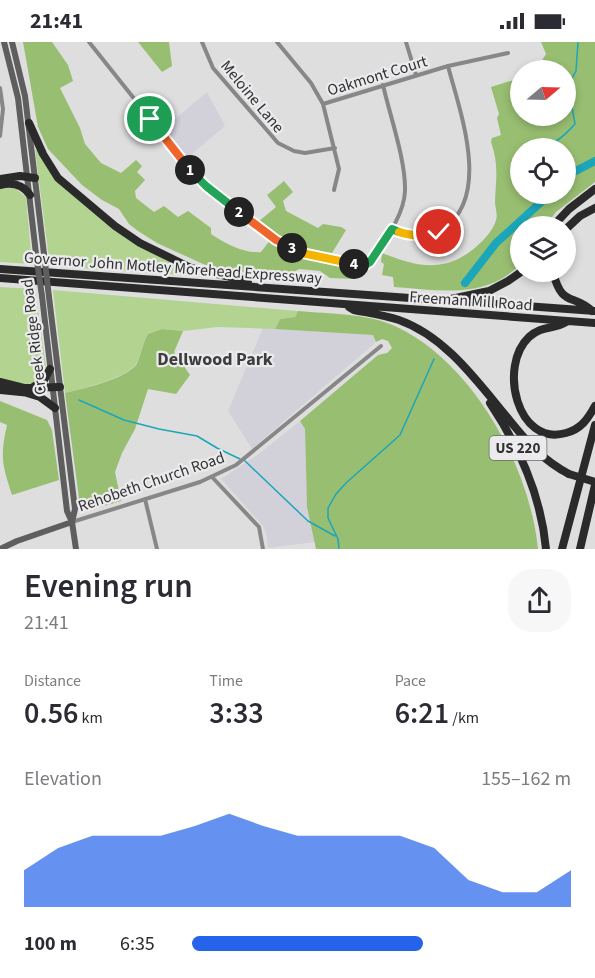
<!DOCTYPE html>
<meta charset="utf-8">
<style>
:root{--surface:#fff;--page:#f7f7f7;--text:#2b2b33;--muted:#7c7c81;--accent:#2563eb}
body{margin:0;font-family:"Source Sans 3",sans-serif;background:var(--page);color:var(--text);height:100vh;display:flex;flex-direction:column;font-size:22px;white-space:nowrap}
*{box-sizing:border-box;margin:0}
p{font-size:20px;color:var(--muted)}
.icon{flex:none;width:33px;height:33px;fill:none;stroke:currentColor;stroke-width:2;stroke-linecap:round;stroke-linejoin:round}
.map{position:relative;height:507px;overflow:hidden}
.sheet{display:flex;flex-direction:column;background:var(--surface);flex:1}
.sheet>*{flex:none}
.needle{width:39px;rotate:71deg}
.buttons{position:absolute;left:510px;top:18px;display:grid;gap:12px}
.buttons a{display:grid;place-items:center;width:66px;height:66px;border-radius:50%;background:var(--surface);box-shadow:0 3px 9px #0003;font-size:30px}
.pin{position:absolute;display:grid;place-items:center;width:51px;height:51px;color:#fff;margin:-26px;border:3px solid #fff;border-radius:50%;box-shadow:0 2px 6px #0007}
.km{position:absolute;width:30px;height:30px;margin:-15px;border-radius:50%;background:#222;color:#fff;font-size:16px;line-height:30px;text-align:center}
.round{display:grid;place-items:center;flex:none;width:63px;height:63px;border-radius:24px;background:var(--page)}
.headline{display:flex;align-items:center;justify-content:space-between;height:102px;padding:0 24px}
h1{font-size:33px;font-weight:600;line-height:45px}
.figures{display:grid;grid-template-columns:repeat(3,1fr);gap:9px;height:102px;padding:6px 24px}
.figures div{display:grid;align-content:center}
.figures b{font-size:30px;font-weight:600}
.figures small{font-size:16px;font-weight:400}
.figures p{font-size:16px}
.chart{height:168px;padding:12px 24px}
.chart p{display:flex;justify-content:space-between}
.chart svg{width:100%;height:108px;margin-top:6px;fill:var(--accent);opacity:.7}
ul{padding:0 24px;list-style:none;font-size:20px}
li{display:grid;grid-template-columns:96px 72px 1fr;align-items:center;height:45px}
li i{height:15px;border-radius:8px;background:var(--accent)}
.status{display:flex;justify-content:space-between;align-items:center;height:42px;padding:0 30px;background:var(--surface);direction:ltr}
.status svg{height:16px;fill:currentColor}
.map>svg:first-child{display:block}
</style>
<div class="status"><b>21:41</b><svg viewBox="0 0 49 12"><path d="M0 12V9h3v3zM5 12V6h3v6zM10 12V3h3v9zM15 12V0h3v12zM26 1h20v11H26zM47 4h2v5h-2z"/></svg></div>
<div class="map">
<svg width="595" height="507" viewBox="0 0 595 507">
<rect width="100%" height="100%" fill="#dededf"/>
<path fill="#d2d1da" d="M207,50L225,84L186,117L163,87Z
M263,286L373,293L376,300L252,407L228,369Z
M300,379L305,387L307,465L315,500L268,506L267,494L263,484L221,437L260,411Z"/>
<path fill="#b2d490" d="M35,108H38L43,119L141,205L177,224L196,231L195,234L50,224Z
M0,146H15L26,155L32,222L0,220Z
M0,245L35,247L46,325C42,350 18,341 0,337Z
M53,248L298,269L295,275L280,277L275,287L218,285L183,289L162,287L148,292C143,300 140,317 136,322C125,337 83,346 65,351Z"/>
<path fill="#98be71" fill-rule="evenodd" d="M23,0H52L68,23L73,39L60,46L80,86L85,102L101,121L121,131L136,118L142,124L137,130L145,138L135,149L136,156L154,170L164,164L178,175L188,169L211,186V192C224,201 245,212 261,210L271,197C297,214 325,219 355,225L353,237L330,236L320,229L299,227L287,234L221,228L203,222L157,201L138,189L129,182L119,167L102,158L82,143L48,107L38,85Z
M138,0H169L172,24L162,30Z
M541,0H595V140L556,170L545,184H520V222C487,258 438,248 394,245L393,235L382,233L384,222L381,220L382,211C418,225 445,232 477,204C484,198 494,187 496,178C498,173 495,165 495,160C496,135 499,124 491,100L492,96L501,93L497,76L499,72L491,45L520,36V74H566V28H536L546,12ZM520,106H566V152H520Z
M284,139L293,150L283,159L286,169L318,186L323,182L341,185L346,188L332,211C297,205 287,201 258,180L276,165L267,153Z
M298,269C330,272 368,271 397,285C473,321 530,425 538,507H316L307,465L305,387L300,379L378,313L387,311L392,306L388,299L382,297L376,300L373,293L275,287L280,277L295,275Z
M162,287L183,289L174,310L190,333L176,352L148,347L135,387L122,411L115,430L121,459L87,469L82,467L80,464L65,351C84,346 123,338 136,323C140,317 143,300 148,292Z
M0,359L47,378L52,388L59,438L12,453C2,422 0,415 7,383L0,380Z"/>
<g fill="none" stroke-linecap="round" stroke-linejoin="round">
<path stroke="#1ba6ba" stroke-width="1.5" d="M551,106L554,100C563,96 569,88 575,82L569,49L571,38L576,29L578,0
M79,358L124,378L159,387L197,394L217,406L240,417
M244,418L308,479L335,494
M339,507L338,497L328,476V466L336,452L346,441L400,393L434,317"/>
<path stroke="#1ba6ba" stroke-width="8" d="M566,134L595,119
M465,241L496,201L550,152"/>
<path stroke="#888787" stroke-width="4" d="M89,0L191,128C218,156 265,197 301,211C321,218 344,220 365,223L370,220C383,200 404,175 405,149C406,119 390,74 383,43
M202,0L213,26L278,101L294,109L305,111L335,106
M277,0L311,41L323,62L339,127L334,148
M406,0L416,33
M0,46L3,67L0,94
M323,62L448,24L508,11
M392,187C410,194 427,198 444,186C492,153 459,67 448,24
M212,435L259,485L263,507
M145,457L157,507
M72,480L200,440L236,423L381,304"/>
<path stroke="#5f5e5e" stroke-width="6" d="M4,0L18,56L36,212
M12,0L25,54L44,212
M42,254L67,469L72,480L76,507
M49,255L75,467L72,480
M0,507L17,499L72,480"/>
<path stroke="#2b2a2a" stroke-width="8" d="M29,81L43,112L58,136L115,184L140,201L191,226L248,239
M0,137L20,134L35,136
M0,143C12,140 23,143 30,153
M553,184L569,167L595,147
M566,187L580,174L595,166
M0,227L595,269
M553,230C562,266 573,251 592,269
M0,236L595,281
M451,257L489,249L508,239L521,230
M349,265L354,268C369,271 384,273 399,278C447,295 479,342 511,380C528,401 544,419 569,432
M566,280C553,288 542,283 529,295C498,324 517,405 566,391C581,387 588,377 595,364
M0,340L24,346L60,345
M33,345L44,338L50,327
M0,348L31,351
M27,351L40,355L55,366
M490,361C520,406 541,453 546,507
M562,507L595,383
M580,507L595,443"/>
<path stroke="#5f5e5e" stroke-width="6" d="M36,212L42,254
M44,212L49,255"/>
<path stroke="#2b2a2a" stroke-width="8" d="M569,432L595,440"/>
</g>
<g fill="none" stroke-linecap="round" stroke-linejoin="round">
<defs>
<path id="split-1" d="M150,77L190,128"/>
<path id="split-2" d="M190,128L206,144L239,170"/>
<path id="split-3" d="M239,170L276,198L292,206"/>
<path id="split-4" d="M292,206L302,211L354,222"/>
<path id="split-5" d="M354,222L365,223L370,220L392,187L399,190"/>
<path id="split-6" d="M399,190C413,195 425,194 439,190"/>
</defs>
<use href="#split-1" stroke="#fff" stroke-width="12"/>
<use href="#split-2" stroke="#fff" stroke-width="12"/>
<use href="#split-3" stroke="#fff" stroke-width="12"/>
<use href="#split-4" stroke="#fff" stroke-width="12"/>
<use href="#split-5" stroke="#fff" stroke-width="12"/>
<use href="#split-6" stroke="#fff" stroke-width="12"/>
<use href="#split-1" stroke="#f0652b" stroke-width="8"/>
<use href="#split-2" stroke="#22a559" stroke-width="8"/>
<use href="#split-3" stroke="#f0652b" stroke-width="8"/>
<use href="#split-4" stroke="#f5b400" stroke-width="8"/>
<use href="#split-5" stroke="#22a559" stroke-width="8"/>
<use href="#split-6" stroke="#f5b400" stroke-width="8"/>
</g>
<g text-anchor="middle" stroke-width="4.5" stroke-linejoin="round" paint-order="stroke">
<rect fill="#ebebed" stroke="#6a6a6b" stroke-width="1.5" x="489.5" y="394" width="57" height="24" rx="4.5"/>
<g font-size="15" font-weight="bold" fill="#323233">
<text x="518" y="411">US 220</text>
</g>
<g font-size="16" fill="#323233" stroke="#ebebed">
<text transform="translate(377 33) rotate(-17)" y="6">Oakmont Court</text>
<text transform="translate(253 54) rotate(50)" y="6">Meloine Lane</text>
<text transform="translate(173 225) rotate(4)" y="6">Governor John Motley Morehead Expressway</text>
<text transform="translate(471 258) rotate(4)" y="6">Freeman Mill Road</text>
<text transform="translate(33 295) rotate(-97)" y="6">Creek Ridge Road</text>
<text transform="translate(151 439) rotate(-19)" y="6">Rehobeth Church Road</text>
</g>
<g font-size="18" font-weight="bold" fill="#3d3d3e" stroke="#ebebed">
<text x="215" y="323">Dellwood Park</text>
</g>
</g>
</svg>
<div class="buttons">
<a><svg class="needle" viewBox="-14 -14 28 28"><path d="M0-13l5 13h-10z" fill="#e53935"/><path d="M0 13l5-13h-10z" fill="#7c7c81"/></svg></a>
<a><svg class="icon" aria-label="locate" viewBox="0 0 24 24"><circle cx="12" cy="12" r="6"/><path d="M12 2v4M12 18v4M2 12h4M18 12h4"/></svg></a>
<a><svg class="icon" aria-label="layers" viewBox="0 0 24 24"><path d="M12 4l9 5-9 5-9-5zM3 14l9 5 9-5"/></svg></a>
</div>
<div class="pin" style="left:150px;top:77px;background:#1e9e55"><svg class="icon" aria-label="arrive" viewBox="0 0 24 24"><path d="M6 21V4h12l-3 4 3 4H6"/></svg></div>
<div class="pin" style="left:439px;top:190px;background:#d93025"><svg class="icon" aria-label="check" viewBox="0 0 24 24"><path d="M5 12l5 5 9-10"/></svg></div>
<b class="km" style="left:190px;top:128px">1</b>
<b class="km" style="left:239px;top:170px">2</b>
<b class="km" style="left:292px;top:206px">3</b>
<b class="km" style="left:354px;top:222px">4</b>
</div>
<section class="sheet">
<div class="headline"><div><h1>Evening run</h1><p>21:41</p></div><a class="round"><svg class="icon" aria-label="share" viewBox="0 0 24 24"><path d="M12 15V3M7 8l5-5 5 5M5 13v7h14v-7"/></svg></a></div>
<div class="figures">
<div><p>Distance</p><b>0.56<small> km</small></b></div>
<div><p>Time</p><b>3:33</b></div>
<div><p>Pace</p><b>6:21<small> /km</small></b></div>
</div>
<div class="chart"><p><span>Elevation</span>155–162 m</p>
<svg viewBox="0 0 160 44" preserveAspectRatio="none"><path d="M0 44V29L10 20L20 15L30 15L40 15L50 11L60 6L70 11L80 15L90 15L100 15L110 15L120 20L130 33L140 38L150 38L160 29V44z"/></svg>
</div>
<ul>
<li><b>100 m</b>6:35<i style="width:61%"></i></li>
</ul>
</section>
